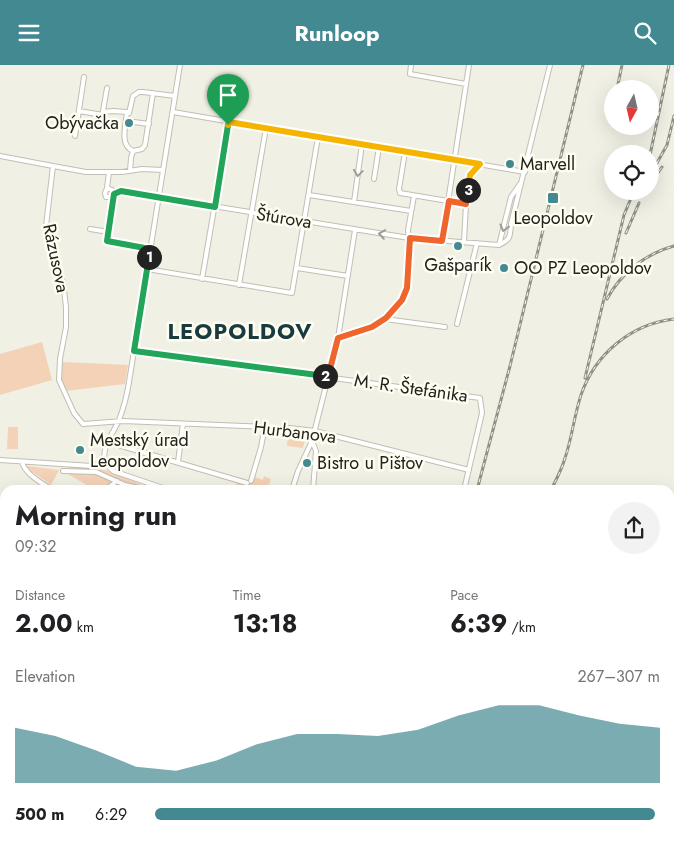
<!DOCTYPE html>
<meta charset="utf-8">
<style>
:root{--surface:#fff;--page:#f2f2f2;--text:#202124;--muted:#757577;--accent:#428991}
body{margin:0;font-family:Jost,sans-serif;background:var(--page);color:var(--text);height:100vh;display:flex;flex-direction:column;font-size:19px;white-space:nowrap}
*{box-sizing:border-box;margin:0}
p{font-size:16px;color:var(--muted)}
.icon{flex:none;width:28px;height:28px;fill:none;stroke:currentColor;stroke-width:2;stroke-linecap:round;stroke-linejoin:round}
.map{position:relative;flex:1;overflow:hidden}
.details{position:absolute;left:0px;top:420px;width:675px;height:359px;display:flex;flex-direction:column;background:var(--surface);border-radius:15px 15px 0 0;box-shadow:0 5px 20px #0002}
.details>*{flex:none}
.needle{width:32px;rotate:188deg}
.fabs{position:absolute;left:604px;top:15px;display:grid;gap:10px}
.fabs a{display:grid;place-items:center;width:55px;height:55px;border-radius:50%;background:var(--surface);box-shadow:0 5px 20px #0002;font-size:25px}
.pin{position:absolute;display:grid;place-items:center;width:42px;height:42px;color:#fff;margin:-51px -21px;border-radius:50% 50% 50% 0;rotate:-45deg;box-shadow:0 0 5px #0007}
.pin .icon{rotate:45deg}
.km{position:absolute;width:25px;height:25px;margin:-12px;border-radius:50%;background:#222;color:#fff;font-size:14px;line-height:25px;text-align:center}
.round{display:grid;place-items:center;flex:none;width:52px;height:52px;border-radius:26px;background:var(--page)}
.head{display:flex;align-items:center;justify-content:space-between;height:85px;padding:0 15px}
h1{font-size:28px;font-weight:700;line-height:38px}
.metrics{display:grid;grid-template-columns:repeat(3,1fr);gap:8px;height:85px;padding:5px 15px}
.metrics div{display:grid;align-content:center}
.metrics b{font-size:25px;font-weight:700}
.metrics small{font-size:14px;font-weight:400}
.metrics p{font-size:14px}
.chart{height:140px;padding:10px 15px}
.chart p{display:flex;justify-content:space-between}
.chart svg{width:100%;height:90px;margin-top:5px;fill:var(--accent);opacity:.7}
ul{padding:0 15px;list-style:none;font-size:16px}
li{display:grid;grid-template-columns:80px 60px 1fr;align-items:center;height:38px}
li i{height:12px;border-radius:6px;background:var(--accent)}
header{display:flex;justify-content:space-between;align-items:center;height:65px;padding:0 15px;background:var(--accent);color:#fff;font-size:22px;font-weight:700}
.map>svg:first-child{display:block}
</style>
<header><svg class="icon" aria-label="menu" viewBox="0 0 24 24"><path d="M4 6h16M4 12h16M4 18h16"/></svg>Runloop<svg class="icon" aria-label="search" viewBox="0 0 24 24"><circle cx="10" cy="10" r="6"/><path d="M15 15l6 6"/></svg></header>
<div class="map">
<svg width="674" height="778" viewBox="0 0 674 778">
<rect width="100%" height="100%" fill="#f1f0e4"/>
<path fill="#f3d2b7" d="M42,277L52,315L0,330V289Z
M62,297L128,300L125,319L65,326L60,310Z
M8,362H18V384H7Z
M288,370L306,372L303,383L287,381Z
M28,401L59,405L51,420L27,403Z
M69,402H83V405L89,406L92,403H101L155,425H101L93,420L90,422L63,406H68Z
M264,411L271,414L267,425H234L238,416C247,419 250,420 255,412L263,415Z"/>
<g fill="none" stroke-linecap="round" stroke-linejoin="round">
<defs>
<path id="minor" d="M411,0L410,9L466,19
M79,46L103,50
M103,47L113,46L127,47
M173,47L525,107
M134,57L149,59
M100,63L107,23
M75,71L84,12
M133,86C119,80 126,60 127,47L129,48L133,31L139,27H143L175,31
M405,87L399,124L400,128L466,139
M0,91L53,101
M163,105L142,104L122,107H86L53,101L46,161L47,171L63,217L66,242V262L60,294L59,315L74,348L83,359L123,356L290,363L315,366L469,405
M130,106L131,93L133,86L142,84L145,80L153,28
M109,107L107,123L117,127
M374,114L379,82
M107,123L105,128L106,132H114
M309,130L411,146
M354,137L362,79
M90,164L109,167
M442,176L469,0
M464,177L466,139L471,110L480,99
M499,180C511,174 510,172 511,159L550,0
M499,180L511,132L520,119
M150,184L107,177L114,132L117,127L121,126L409,173L499,180
M297,203L348,211
M147,204L292,228L318,72
M202,214L229,57
M239,220L266,63
M385,254L445,262
M457,259L477,178
M338,273L371,262L386,253L402,235L407,223L409,173L408,165L414,131
M134,286L480,333L482,348L464,425
M312,376L316,386L313,425
M108,377L247,418
M0,395L92,401L105,398
M22,397C25,409 42,418 52,425
M178,397L183,359
M105,398C101,382 113,369 119,355C124,342 127,330 129,317L180,0
M105,398L113,406L169,425
M63,406L96,407L125,420L147,425
M251,416L261,382L265,361
M105,425L117,416
M292,425L298,406L312,376L338,273L355,165
M0,506L5,508
M0,702L5,704
M206,774L219,778
M99,778L101,774
M267,778L269,774
M375,778L378,774"/>
</defs>
<use href="#minor" stroke="#c0bfb3" stroke-width="6"/>
<use href="#minor" stroke="#fff" stroke-width="4"/>
<defs>
<path id="rail" d="M617,24L622,0
M609,54L612,41
M650,90L669,0
M653,105L667,80L674,51
M650,119L662,102
M626,168L639,138
M607,234C621,208 645,189 674,181
M585,313L624,150L634,126
M477,425L510,301L583,0
M551,425C556,415 562,404 565,393C572,373 574,351 581,330C595,289 631,259 674,254
M0,563L5,564
M386,778L387,774"/>
</defs>
<use href="#rail" stroke="#919188" stroke-width="3"/>
<use href="#rail" stroke="#fefdf1" stroke-width="1" stroke-dasharray="4" stroke-linecap="butt"/>
</g>
<defs><path id="oneway-chevron" d="M-2-3.5L2.5 0L-2 3.5" fill="none" stroke-width="1.6" stroke-linecap="round" stroke-linejoin="round" transform="scale(1.25)"/></defs>
<g stroke="#9c9c9a">
<use href="#oneway-chevron" transform="translate(358 108) rotate(98)"/>
<use href="#oneway-chevron" transform="translate(504 163) rotate(105)"/>
<use href="#oneway-chevron" transform="translate(382 169) rotate(-172)"/>
</g>
<g fill="none" stroke-linecap="round" stroke-linejoin="round">
<defs>
<path id="split-1" d="M149,192L150,184L107,176L114,129L121,126L215,142L228,60"/>
<path id="split-2" d="M149,192L134,286L325,311"/>
<path id="split-3" d="M325,311L328,312L338,273L372,262L386,253L402,235L407,223L410,173L442,176L449,136L466,139L468,125"/>
<path id="split-4" d="M228,60L229,57L480,99L470,110L468,125"/>
</defs>
<use href="#split-1" stroke="#fff" stroke-width="10"/>
<use href="#split-2" stroke="#fff" stroke-width="10"/>
<use href="#split-3" stroke="#fff" stroke-width="10"/>
<use href="#split-4" stroke="#fff" stroke-width="10"/>
<use href="#split-1" stroke="#22a559" stroke-width="6"/>
<use href="#split-2" stroke="#22a559" stroke-width="6"/>
<use href="#split-3" stroke="#f0652b" stroke-width="6"/>
<use href="#split-4" stroke="#f5b400" stroke-width="6"/>
</g>
<g fill="#428991" stroke="#fefdf1" stroke-width="2">
<circle cx="129" cy="58" r="5"/>
<circle cx="510" cy="99" r="5"/>
<rect x="547" y="127" width="12" height="12" rx="2.5"/>
<circle cx="458" cy="181" r="5"/>
<circle cx="504" cy="203" r="5"/>
<circle cx="80" cy="385" r="5"/>
<circle cx="307" cy="398" r="5"/>
</g>
<g text-anchor="middle" stroke-width="5" stroke-linejoin="round" paint-order="stroke">
<g font-size="18" fill="#23231e" stroke="#fefdf1" text-anchor="start">
<text x="119" y="64" text-anchor="end">Obývačka</text>
<text x="520" y="105">Marvell</text>
<text x="553" y="159" text-anchor="middle">Leopoldov</text>
<text x="458" y="206" text-anchor="middle">Gašparík</text>
<text x="514" y="209">OO PZ Leopoldov</text>
<text x="90" y="381">Mestský úrad<tspan x="90" dy="21">Leopoldov</tspan></text>
<text x="317" y="404">Bistro u Pištov</text>
</g>
<g font-size="18" fill="#23231e" stroke="#fefdf1">
<text transform="translate(284 153) rotate(9)" y="6">Štúrova</text>
<text transform="translate(56 193) rotate(78)" y="6">Rázusova</text>
<text transform="translate(411 323) rotate(8)" y="6">M. R. Štefánika</text>
<text transform="translate(295 367) rotate(7)" y="6">Hurbanova</text>
</g>
<g font-size="22" font-weight="bold" letter-spacing="1" fill="#193b3f" stroke="#fefdf1">
<text x="240" y="274">LEOPOLDOV</text>
</g>
</g>
</svg>
<div class="fabs">
<a><svg class="needle" viewBox="-14 -14 28 28"><path d="M0-13l5 13h-10z" fill="#e53935"/><path d="M0 13l5-13h-10z" fill="#757577"/></svg></a>
<a><svg class="icon" aria-label="locate" viewBox="0 0 24 24"><circle cx="12" cy="12" r="6"/><path d="M12 2v4M12 18v4M2 12h4M18 12h4"/></svg></a>
</div>
<div class="pin" style="left:228px;top:60px;background:#1e9e55"><svg class="icon" aria-label="arrive" viewBox="0 0 24 24"><path d="M6 21V4h12l-3 4 3 4H6"/></svg></div>
<b class="km" style="left:149px;top:192px">1</b>
<b class="km" style="left:325px;top:311px">2</b>
<b class="km" style="left:468px;top:125px">3</b>
<section class="details">
<div class="head"><div><h1>Morning run</h1><p>09:32</p></div><a class="round"><svg class="icon" aria-label="share" viewBox="0 0 24 24"><path d="M12 15V3M7 8l5-5 5 5M5 13v7h14v-7"/></svg></a></div>
<div class="metrics">
<div><p>Distance</p><b>2.00<small> km</small></b></div>
<div><p>Time</p><b>13:18</b></div>
<div><p>Pace</p><b>6:39<small> /km</small></b></div>
</div>
<div class="chart"><p><span>Elevation</span>267–307 m</p>
<svg viewBox="0 0 160 44" preserveAspectRatio="none"><path d="M0 44V17L10 21L20 28L30 36L40 38L50 33L60 25L70 20L80 20L90 21L100 18L110 11L120 6L130 6L140 11L150 15L160 17V44z"/></svg>
</div>
<ul>
<li><b>500 m</b>6:29<i style="width:99%"></i></li>
</ul>
</section>
</div>
